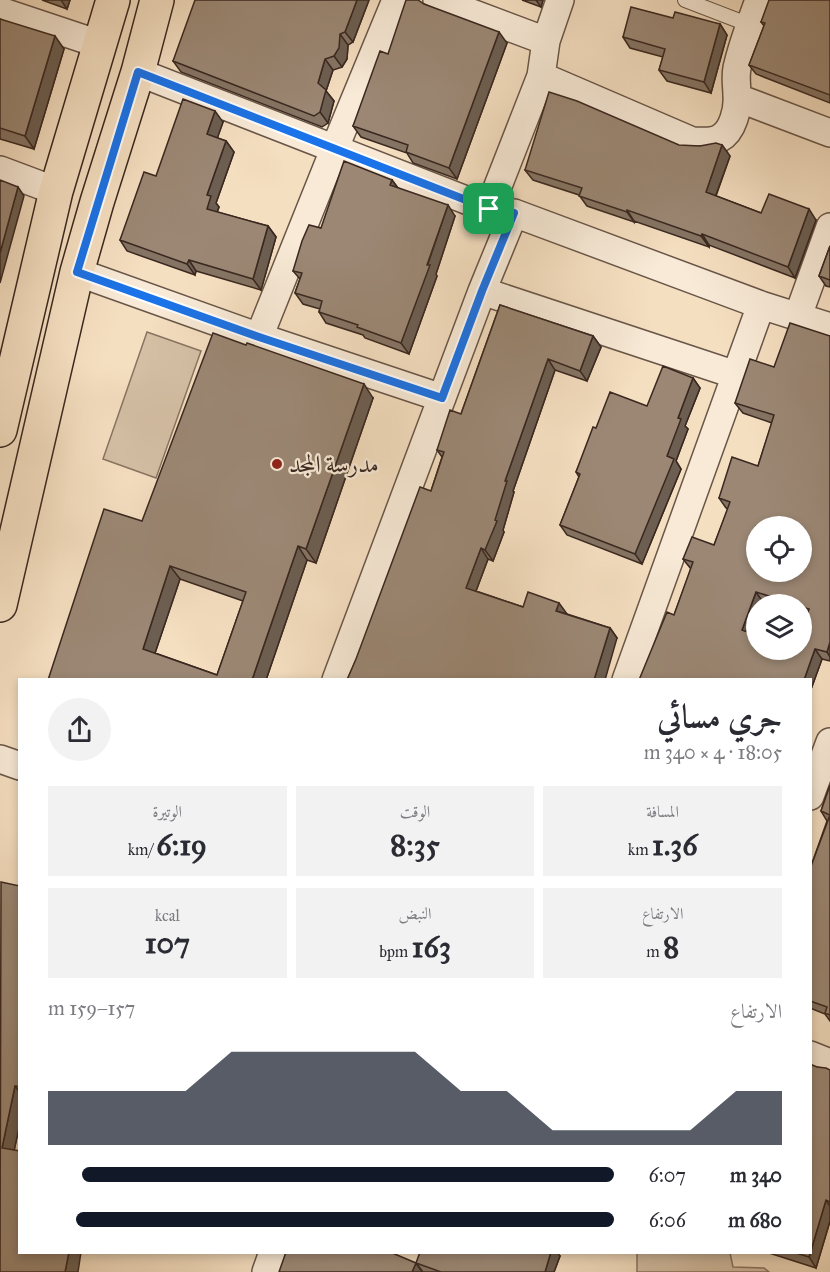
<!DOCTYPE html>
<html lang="ar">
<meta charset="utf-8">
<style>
:root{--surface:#fff;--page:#f2f2f3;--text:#2b2b33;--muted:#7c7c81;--accent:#111827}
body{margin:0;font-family:"IM FELL Great Primer",Amiri,serif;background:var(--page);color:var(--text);direction:rtl;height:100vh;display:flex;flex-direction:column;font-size:22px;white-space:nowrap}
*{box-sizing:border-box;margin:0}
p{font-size:20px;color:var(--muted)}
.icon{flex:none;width:33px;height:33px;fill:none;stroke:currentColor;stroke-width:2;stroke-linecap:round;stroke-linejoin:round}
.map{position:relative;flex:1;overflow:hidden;direction:ltr}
.drawer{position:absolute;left:18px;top:678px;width:794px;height:576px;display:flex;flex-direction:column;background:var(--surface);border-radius:0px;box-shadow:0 3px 9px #0003;direction:rtl}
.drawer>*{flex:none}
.buttons{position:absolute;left:746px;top:516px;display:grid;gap:12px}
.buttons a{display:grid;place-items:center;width:66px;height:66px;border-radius:50%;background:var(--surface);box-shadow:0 3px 9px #0003;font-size:30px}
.pin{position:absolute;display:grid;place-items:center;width:51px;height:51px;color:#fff;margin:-26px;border-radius:12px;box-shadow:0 3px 9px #0006}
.round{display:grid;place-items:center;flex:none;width:63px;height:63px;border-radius:32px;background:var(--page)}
.overview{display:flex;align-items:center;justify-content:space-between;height:102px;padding:0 30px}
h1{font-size:33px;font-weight:700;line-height:45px}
.figures{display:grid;grid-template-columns:repeat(3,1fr);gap:9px;height:102px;padding:6px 30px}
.figures div{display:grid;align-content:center;border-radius:0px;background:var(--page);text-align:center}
.figures b{font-size:30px;font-weight:700}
.figures small{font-size:16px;font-weight:400}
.figures p{font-size:16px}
.chart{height:168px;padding:12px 30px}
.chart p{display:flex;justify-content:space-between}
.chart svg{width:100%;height:108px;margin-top:6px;fill:var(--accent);opacity:.7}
ul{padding:0 30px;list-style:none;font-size:20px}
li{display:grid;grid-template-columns:96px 72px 1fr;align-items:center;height:45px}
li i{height:15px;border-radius:8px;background:var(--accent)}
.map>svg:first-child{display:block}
</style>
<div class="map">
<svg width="830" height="1272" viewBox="0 0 830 1272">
<rect width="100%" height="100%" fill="#f5dfc1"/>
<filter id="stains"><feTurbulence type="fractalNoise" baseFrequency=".00333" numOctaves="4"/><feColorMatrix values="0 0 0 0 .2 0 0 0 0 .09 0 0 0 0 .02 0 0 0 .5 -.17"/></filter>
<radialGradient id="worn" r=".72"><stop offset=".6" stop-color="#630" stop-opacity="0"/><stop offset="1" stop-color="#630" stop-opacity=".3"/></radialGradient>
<path fill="#d5c0a6" stroke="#887463" stroke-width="1.5" d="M147,332L201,351L156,478L103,459Z
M637,1253H730L733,1267L764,1268L769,1272H637Z"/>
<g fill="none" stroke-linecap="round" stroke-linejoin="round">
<defs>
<path id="lane" d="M685,0L750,25"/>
<path id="street" d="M437,0L546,41
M0,11L99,44
M138,72L489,209L514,213L761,305L830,327
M541,76L692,141C701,141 712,143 720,138C733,131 738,109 737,96C737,86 735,78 737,68C742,45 751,22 759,0
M738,98L830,133
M0,170L56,191
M489,209L541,76L546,41L560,0
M77,272L259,337L442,398
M482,291L736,375
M798,316L830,227
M259,337L334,150L396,0
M336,680L482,291L514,213
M626,680L761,305
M0,759L20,766
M810,796L830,742
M810,1055L830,1063
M266,1272L273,1252"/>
<path id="primary" d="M0,430L56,191L113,0
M0,605L77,272L97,202L138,72L157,0"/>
</defs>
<use href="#lane" stroke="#695648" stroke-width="16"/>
<use href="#street" stroke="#695648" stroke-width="30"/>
<use href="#primary" stroke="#3a2820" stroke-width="36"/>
<use href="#lane" stroke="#f8ead7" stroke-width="14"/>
<use href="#street" stroke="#f8ead7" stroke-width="27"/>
<use href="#primary" stroke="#f5dfc1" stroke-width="33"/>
</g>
<path fill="#857464" stroke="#3a2820" stroke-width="1.5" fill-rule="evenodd" d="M42,0H70L67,9Z
M369,0L353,42L348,45L347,59L342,67L333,70L326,91L334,101L328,123L322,127L181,72L173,61Z
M522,0H543L541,7Z
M830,0V103L756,74L749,65L764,26L761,22Z
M424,4L507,43L457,179L413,163L407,153L361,137L353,126L388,54Z
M673,18L720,24L727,35L711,93L667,81L659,70L663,57L630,48L623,37Z
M0,19L64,49L34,149L0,139Z
M223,122L217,138L226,141L234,152L216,203L219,207L217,212L268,226L276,237L261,290L196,271L195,275L127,251L120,240L156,176Z
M722,145L730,156L716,196L761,213L816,220L795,278L709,245V247L634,221V222L587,206L579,195L533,180L525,170L700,146Z
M392,180L398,188L455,216L436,274L437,276L409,354L365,338L363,335L326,323L319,312L320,309L303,304L295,293L300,279L293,271L321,228Z
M830,246V287L826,286L819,276Z
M500,305L593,336L601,347L587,381L555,370L513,491L514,492L503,530L504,532L493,561L488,559L476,591L523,607L567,614L610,628L617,638L347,680L431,491L442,457L437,450L461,414Z
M830,336V661L822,659L810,692V680L674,615L691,569L683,559L714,545L728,509L726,508L719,498L758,466L772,423L743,413L735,403L774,367ZM763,602L771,604H801V615L806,616L795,650L752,634L756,604H762Z
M693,378L700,388L685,426L688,429L676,461L681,469L642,564L567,535L560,525L579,477L576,472L596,428L647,406Z
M373,398L316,563L307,560L266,680H48L142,521ZM180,579L243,601L217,675L155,653Z
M830,785V1021L825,1014L810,1008V869L827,821L821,811Z
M20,886V1123L14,1150L0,1272Z
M817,1067L830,1070V1221L816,1268L766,1252H810Z
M560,1256L554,1272H423L416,1263Z"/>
<path fill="#6c5e51" stroke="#3a2820" stroke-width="1.5" d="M61,0H70L67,9Z
M357,0H369L353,42L345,32Z
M536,0H543L541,7Z
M720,24L727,35L711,93L704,82Z
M499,32L507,43L457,179L449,168Z
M340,34L348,45L347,59L342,67L334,56Z
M55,36L64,49L34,149L25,136Z
M325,59L333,70L326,91L334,101L328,123L320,112L318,83Z
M215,111L223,122L215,145L207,134Z
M226,141L234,152L216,203L219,207L214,220L207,209V195Z
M722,145L730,156L713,203L706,192Z
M392,180L400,191L390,185Z
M18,187L24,196L0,283V253Z
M448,205L455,216L436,274L437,276L409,354L401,343Z
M809,209L816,220L795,278L788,267Z
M627,210L634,221V222L627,212Z
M268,226L276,237L261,290L253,279Z
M702,234L709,245V247L701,236Z
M189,260L196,271L195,275L187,264Z
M593,336L601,347L587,381L580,371Z
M548,359L555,370L513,491L514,492L503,530L504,532L493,561L485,550L505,481Z
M693,378L700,388L685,426L688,429L676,461L681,469L642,564L635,554L667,456L678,418Z
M364,384L373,398L316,563L306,549Z
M298,546L307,560L266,680H252Z
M481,548L488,559L473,599L466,588Z
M170,566L180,579L152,662L143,649Z
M756,592L763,602L762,604H756V622L750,641L742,630Z
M559,603L567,614L556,611Z
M610,628L617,638L605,680H594Z
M830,642V657L827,652Z
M815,649L822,659L810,692V680H804Z
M15,1086L20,1093V1123L12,1161L2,1148Z
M826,1200L830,1206V1221L816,1268L809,1257Z
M69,1252H81L78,1272H65Z
M551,1252H557L560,1256L554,1272H545Z
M416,1263L422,1272H412Z"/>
<path fill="#9b8774" stroke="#3a2820" stroke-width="1.5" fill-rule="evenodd" d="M195,0H357L345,32L340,34L339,48L334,56L325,59L318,83L326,90L320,112L314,116L173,61Z
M406,0H418L424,4L499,32L449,168L406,152L408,145L353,126L380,51L388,54Z
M769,0H830V95L749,65L765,23L761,22Z
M631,7L673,18L675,12L720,24L704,82L659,70L665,49L623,37Z
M0,19L55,36L25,136L0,128Z
M549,92L577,101L679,145L700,146L716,143L722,145L706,192L761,213L769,194L809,209L788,267L702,234L701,236L627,210V212L579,196L582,188L525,170Z
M183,99L215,111L207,134L226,141L207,195L211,196L207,209L268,226L253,279L189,260L187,264L120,240L144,172L156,176Z
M344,161L392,180L390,185L448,205L427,265H430L401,343L357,327L358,325L319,312L322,301L295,293L302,273L293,271L302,241L309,225L321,228Z
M0,180L18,187L0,253Z
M830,246V280L819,276Z
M500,305L593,336L580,371L548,359L505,481H507L495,520L497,521L485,550L481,548L466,588L523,607L528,592L559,603L556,611L610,628L594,680H347L356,659L420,487L431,491L444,452L437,450L450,410L461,414Z
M790,323L830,336V642L827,652L815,649L804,680H639L667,612L674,615L693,562L683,559L692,537L714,545L730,502L719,498L732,457L758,466L774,415L735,403L750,359L774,367ZM756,526H801V572H756ZM756,592L794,604H801V607L809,609L801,633V650H756V635L742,630Z
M213,333L246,345L247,343L364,384L306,549L298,546L252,680H48L104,509L142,521ZM170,566L246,592L217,675L143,649Z
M663,366L693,378L678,418L681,419L667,456L674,459L635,554L560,525L580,474L576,472L593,427L596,428L610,392L647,406Z
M830,785V1015L825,1013L827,1007L810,1001V869L830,815L821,811Z
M1,882L20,886V1087L15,1086L2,1148L20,1151V1252H69L65,1272H0Z
M810,1064L817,1067L826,1068L830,1070V1202L826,1200L809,1257L793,1252H810Z
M286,1252H390L416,1263L412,1272H279Z
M420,1252H551L545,1272H441L416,1263Z"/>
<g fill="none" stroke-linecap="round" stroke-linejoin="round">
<defs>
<path id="route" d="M138,72L489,209L514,213L482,291L442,398L259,337L77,272Z"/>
</defs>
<use href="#route" stroke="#fff" stroke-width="12"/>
<use href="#route" stroke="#1a73e8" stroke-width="8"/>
</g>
<circle fill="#8f2418" stroke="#f8ead7" stroke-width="2" cx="277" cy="464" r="6"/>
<g text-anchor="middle" stroke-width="4.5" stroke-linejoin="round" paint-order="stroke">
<g font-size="24" fill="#3a2820" stroke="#f8ead7" text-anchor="start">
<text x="289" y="472">مدرسة المجد</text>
</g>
</g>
<rect width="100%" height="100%" filter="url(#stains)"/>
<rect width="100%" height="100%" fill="url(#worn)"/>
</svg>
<div class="buttons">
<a><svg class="icon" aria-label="locate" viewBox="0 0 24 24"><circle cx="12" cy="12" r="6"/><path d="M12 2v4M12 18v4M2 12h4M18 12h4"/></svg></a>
<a><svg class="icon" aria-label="layers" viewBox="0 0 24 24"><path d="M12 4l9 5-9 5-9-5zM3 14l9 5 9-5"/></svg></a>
</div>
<div class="pin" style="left:489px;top:209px;background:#1e9e55"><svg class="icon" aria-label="arrive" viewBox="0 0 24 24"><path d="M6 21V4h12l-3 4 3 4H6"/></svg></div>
<section class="drawer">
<div class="overview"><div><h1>جري مسائي</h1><p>18:05 · 4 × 340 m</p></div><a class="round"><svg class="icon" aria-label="share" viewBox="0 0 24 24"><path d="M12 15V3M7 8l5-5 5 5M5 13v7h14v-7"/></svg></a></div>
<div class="figures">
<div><p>المسافة</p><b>1.36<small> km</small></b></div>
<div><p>الوقت</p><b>8:35</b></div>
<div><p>الوتيرة</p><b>6:19<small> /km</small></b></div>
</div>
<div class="figures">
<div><p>الارتفاع</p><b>8<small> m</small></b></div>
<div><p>النبض</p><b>163<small> bpm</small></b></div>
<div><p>kcal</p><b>107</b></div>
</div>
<div class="chart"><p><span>الارتفاع</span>157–159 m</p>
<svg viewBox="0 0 160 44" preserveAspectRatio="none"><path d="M0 44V22L10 22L20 22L30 22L40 6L50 6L60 6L70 6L80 6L90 22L100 22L110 38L120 38L130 38L140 38L150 22L160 22V44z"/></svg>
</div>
<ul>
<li><b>340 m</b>6:07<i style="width:94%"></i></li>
<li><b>680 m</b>6:06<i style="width:95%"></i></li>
</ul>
</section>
</div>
